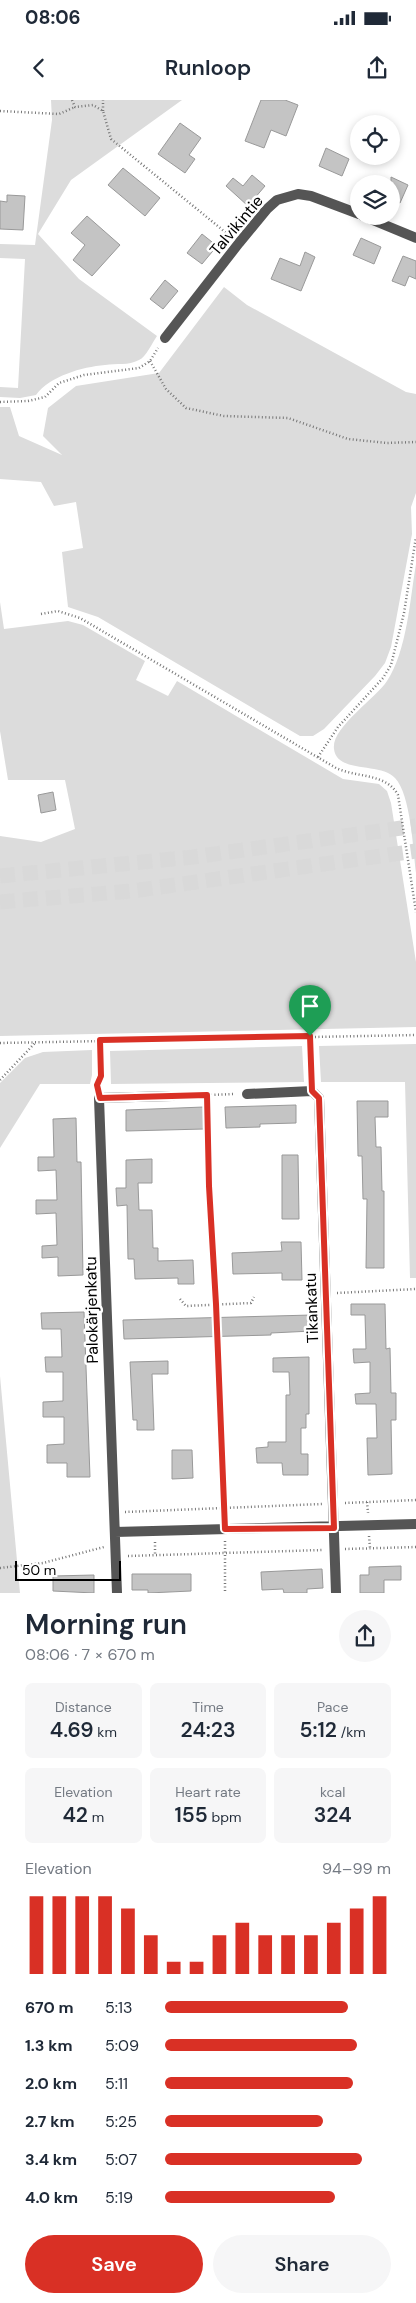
<!DOCTYPE html>
<meta charset="utf-8">
<style>
:root{--surface:#fff;--page:#f6f6f7;--text:#1f2937;--muted:#747a83;--accent:#d93025}
body{margin:0;font-family:"DM Sans",sans-serif;background:var(--page);color:var(--text);height:100vh;display:flex;flex-direction:column;font-size:19px;white-space:nowrap}
*{box-sizing:border-box;margin:0}
p{font-size:16px;color:var(--muted)}
.icon{flex:none;width:28px;height:28px;fill:none;stroke:currentColor;stroke-width:2;stroke-linecap:round;stroke-linejoin:round}
.map{position:relative;height:1493px;overflow:hidden}
.sheet{display:flex;flex-direction:column;background:var(--surface);flex:1}
.sheet>*{flex:none}
.tools{position:absolute;left:350px;top:15px;display:grid;gap:10px}
.tools a{display:grid;place-items:center;width:50px;height:50px;border-radius:50%;background:var(--surface);box-shadow:0 2px 8px #0003;font-size:25px}
.scale{position:absolute;left:15px;bottom:12px;width:106px;box-sizing:border-box;padding-left:5px;border:2px solid #000;border-top:0;font-size:14px;line-height:18px;white-space:nowrap;color:#000;-webkit-text-stroke:4px #fff;paint-order:stroke}
.pin{position:absolute;display:grid;place-items:center;width:42px;height:42px;color:#fff;margin:-51px -21px;border-radius:50% 50% 50% 0;rotate:-45deg;box-shadow:0 0 5px #0007}
.pin .icon{rotate:45deg}
.round{display:grid;place-items:center;flex:none;width:52px;height:52px;border-radius:26px;background:var(--page)}
.head{display:flex;align-items:center;justify-content:space-between;height:85px;padding:0 25px}
h1{font-size:28px;font-weight:600;line-height:38px}
.metrics{display:grid;grid-template-columns:repeat(3,1fr);gap:8px;height:85px;padding:5px 25px}
.metrics div{display:grid;align-content:center;border-radius:8px;background:var(--page);text-align:center}
.metrics b{font-size:21px;font-weight:600}
.metrics small{font-size:14px;font-weight:400}
.metrics p{font-size:14px}
.chart{height:140px;padding:10px 25px}
.chart p{display:flex;justify-content:space-between}
.chart svg{width:100%;height:90px;margin-top:5px;stroke:var(--accent);stroke-width:6}
.primary-button{display:flex;gap:10px;margin-top:auto;padding:10px 25px}
.primary-button a{flex:1;height:58px;border-radius:30px;background:var(--accent);color:#fff;font-size:20px;font-weight:600;line-height:58px;text-align:center}
.primary-button a+a{background:var(--page);color:var(--text)}
ul{padding:0 25px;list-style:none;font-size:16px}
li{display:grid;grid-template-columns:80px 60px 1fr;align-items:center;height:38px}
li i{height:12px;border-radius:6px;background:var(--accent)}
.status{display:flex;justify-content:space-between;align-items:center;height:35px;padding:0 25px;background:var(--surface);direction:ltr}
.status svg{height:14px;fill:currentColor}
header{display:flex;justify-content:space-between;align-items:center;height:65px;padding:0 25px;background:var(--surface);font-size:22px;font-weight:600}
.map>svg:first-child{display:block}
</style>
<div class="status"><b>08:06</b><svg viewBox="0 0 49 12"><path d="M0 12V9h3v3zM5 12V6h3v6zM10 12V3h3v9zM15 12V0h3v12zM26 1h20v11H26zM47 4h2v5h-2z"/></svg></div>
<header><svg class="icon" aria-label="back" viewBox="0 0 24 24"><path d="M15 5l-7 7 7 7"/></svg>Runloop<svg class="icon" aria-label="share" viewBox="0 0 24 24"><path d="M12 15V3M7 8l5-5 5 5M5 13v7h14v-7"/></svg></header>
<div class="map">
<svg width="416" height="1493" viewBox="0 0 416 1493">
<rect width="100%" height="100%" fill="#fff"/>
<path fill="#dcdcdc" d="M51,0H182L71,80L38,134L79,179L157,236C152,243 146,257 139,260C128,266 117,263 105,265C82,267 50,276 36,295L20,298L0,297V287L18,288L25,159L0,158V144L35,145L52,20Z
M224,187L247,205L406,292L416,294V393L411,407L412,434L391,547L385,563L375,576L324,629L313,636H300L98,517L68,507L62,452L83,448L76,402L54,406L41,382L0,379V307H10L19,336L62,355L43,336L48,308L76,286L159,273Z
M416,464V773C413,750 411,695 395,678C381,662 337,674 334,649C331,628 375,599 387,581C407,551 410,499 416,464Z
M0,502L4,529L68,521L83,525L145,561L136,580L168,596L177,581L343,679L379,684L387,691L391,703L416,862V927L0,936V736L41,742L75,729L65,680H8L0,631Z
M416,944V1178H410L405,982H321L319,946Z
M302,946L304,982L111,984L110,951Z
M92,950V975L90,984H40L0,1048V983L25,958L43,952Z
M0,1236V1276L20,1493H0Z"/>
<path fill="#c4c4c4" stroke="#999" d="M261,0H285L298,5L286,36L271,30L264,48L245,41Z
M180,23L201,38L189,55L195,59L185,73L158,54Z
M326,48L349,59L342,76L319,66Z
M123,68L160,98L145,116L108,85Z
M252,75L265,86L248,106L226,86L233,78L243,86Z
M391,77L408,85L400,103L391,99Z
M7,95L25,96L23,130L0,129V101L7,102Z
M87,116L120,145L92,176L73,160L85,145L71,133Z
M202,134L217,146L202,164L187,153Z
M361,138L381,147L374,164L353,155Z
M305,152L315,157L301,191L271,179L280,158L300,166Z
M403,156L416,161V179L409,176L405,186L392,181Z
M165,180L178,191L163,209L150,199Z
M53,692L56,710L41,713L38,695Z
M357,1001H388V1017H375L376,1047H381L382,1091H384V1168H366L367,1099H363L362,1056H358Z
M296,1005V1023L260,1024V1027L226,1028L225,1007Z
M204,1007V1029L126,1031V1010Z
M76,1018L77,1062H81L83,1175L58,1176V1157L42,1158V1146L57,1145L56,1113L36,1114V1100H57L56,1070L38,1071V1057H54L53,1019Z
M282,1055H298L299,1119H282Z
M152,1059V1083H138L139,1110H152L153,1148H158V1161L193,1160L194,1184H178V1178L135,1179L134,1159H128L127,1105L117,1106L116,1088H126V1060Z
M281,1142H301L302,1180H282V1173L233,1174L232,1153L282,1151Z
M351,1204H385L386,1249L390,1248L391,1293H396V1320H391L392,1374L368,1375L367,1338H377L376,1304H356L355,1294L370,1293V1262L354,1263L353,1249H366L365,1215H351Z
M84,1212L90,1377H67V1363H47V1345L64,1344V1317H43V1302L63,1301V1272H46L45,1257H62L61,1229H42L41,1213Z
M312,1215V1231L271,1233V1235L124,1239L123,1220Z
M309,1257V1314H306V1328H301V1354H308V1375H283L282,1363H257L256,1348L268,1347V1342H286V1295H290L289,1272H273V1258Z
M168,1261V1274H152L154,1330H137V1320H133L130,1262Z
M172,1350H192L193,1378L172,1379Z
M401,1466V1480H384V1493H360V1475H369V1467Z
M322,1469L323,1488L307,1489V1493H284L283,1489L262,1490L261,1472Z
M132,1474H191V1491L148,1493V1490H132Z
M94,1475V1493L53,1491V1476Z"/>
<g fill="none" stroke-linecap="round" stroke-linejoin="round">
<path stroke="#d9d9d9" stroke-width="15" stroke-dasharray="15 8" stroke-linecap="butt" d="M0,776L193,757L416,726
M0,802L132,791L416,751"/>
<path stroke="#777" stroke-width="2.5" stroke-dasharray="1 2.5" stroke-linecap="butt" d="M72,0L75,7L93,5L103,11L111,39L230,136
M0,11L59,14L75,7
M103,11V0
M150,261L166,289L186,308L224,316L288,318L348,339L387,343L416,342
M0,302L28,301L45,297L59,283L84,275L139,268L150,261L158,248
M41,514L58,511L80,518L336,668C358,678 386,673 398,695L416,812
M318,657L338,627L383,578L391,565L404,513L416,437
M310,936L312,979
M0,943L416,935
M0,980L35,943
M97,988L101,976L100,940
M207,995L209,1086L216,1204L224,1418
M183,996L235,994
M337,1193L416,1189
M180,1199L186,1206L251,1203L254,1197
M367,1402L368,1413
M345,1403L416,1400
M125,1412L322,1404
M369,1436L370,1448
M225,1441V1493
M155,1442V1455
M345,1449L416,1447
M128,1456L322,1450
M0,1468L43,1463L104,1447"/>
<path stroke="#555" stroke-width="10" d="M363,116L416,138
M165,238L239,143L267,109L277,100L298,94L311,96L359,114
M247,994L312,991L319,998L336,1493
M115,1432L416,1424
M117,1493L99,998L172,996"/>
</g>
<g fill="none" stroke-linecap="round" stroke-linejoin="round">
<defs>
<path id="route" d="M310,936L312,991L319,998L334,1428L225,1429L216,1204L209,1086L207,995L100,998L97,985L101,976L100,940Z"/>
</defs>
<use href="#route" stroke="#fff" stroke-width="10"/>
<use href="#route" stroke="#d93025" stroke-width="6"/>
</g>
<g text-anchor="middle" stroke-width="5" stroke-linejoin="round" paint-order="stroke">
<g font-size="16" fill="#000" stroke="#fff">
<text transform="translate(236 125) rotate(-50)" y="6">Talvikintie</text>
<text transform="translate(311 1208) rotate(-92)" y="6">Tikankatu</text>
<text transform="translate(91 1210) rotate(-91)" y="6">Palokärjenkatu</text>
</g>
</g>
</svg>
<div class="tools">
<a><svg class="icon" aria-label="locate" viewBox="0 0 24 24"><circle cx="12" cy="12" r="6"/><path d="M12 2v4M12 18v4M2 12h4M18 12h4"/></svg></a>
<a><svg class="icon" aria-label="layers" viewBox="0 0 24 24"><path d="M12 4l9 5-9 5-9-5zM3 14l9 5 9-5"/></svg></a>
</div>
<div class="scale">50 m</div>
<div class="pin" style="left:310px;top:936px;background:#1e9e55"><svg class="icon" aria-label="arrive" viewBox="0 0 24 24"><path d="M6 21V4h12l-3 4 3 4H6"/></svg></div>
</div>
<section class="sheet">
<div class="head"><div><h1>Morning run</h1><p>08:06 · 7 × 670 m</p></div><a class="round"><svg class="icon" aria-label="share" viewBox="0 0 24 24"><path d="M12 15V3M7 8l5-5 5 5M5 13v7h14v-7"/></svg></a></div>
<div class="metrics">
<div><p>Distance</p><b>4.69<small> km</small></b></div>
<div><p>Time</p><b>24:23</b></div>
<div><p>Pace</p><b>5:12<small> /km</small></b></div>
</div>
<div class="metrics">
<div><p>Elevation</p><b>42<small> m</small></b></div>
<div><p>Heart rate</p><b>155<small> bpm</small></b></div>
<div><p>kcal</p><b>324</b></div>
</div>
<div class="chart"><p><span>Elevation</span>94–99 m</p>
<svg viewBox="0 0 160 44" preserveAspectRatio="none"><path d="M5 44V6M15 44V6M25 44V6M35 44V6M45 44V12M55 44V25M65 44V38M75 44V38M85 44V25M95 44V19M105 44V25M115 44V25M125 44V25M135 44V19M145 44V12M155 44V6"/></svg>
</div>
<ul>
<li><b>670 m</b>5:13<i style="width:81%"></i></li>
<li><b>1.3 km</b>5:09<i style="width:85%"></i></li>
<li><b>2.0 km</b>5:11<i style="width:83%"></i></li>
<li><b>2.7 km</b>5:25<i style="width:70%"></i></li>
<li><b>3.4 km</b>5:07<i style="width:87%"></i></li>
<li><b>4.0 km</b>5:19<i style="width:75%"></i></li>
</ul>
<div class="primary-button"><a>Save</a><a>Share</a></div>
</section>
